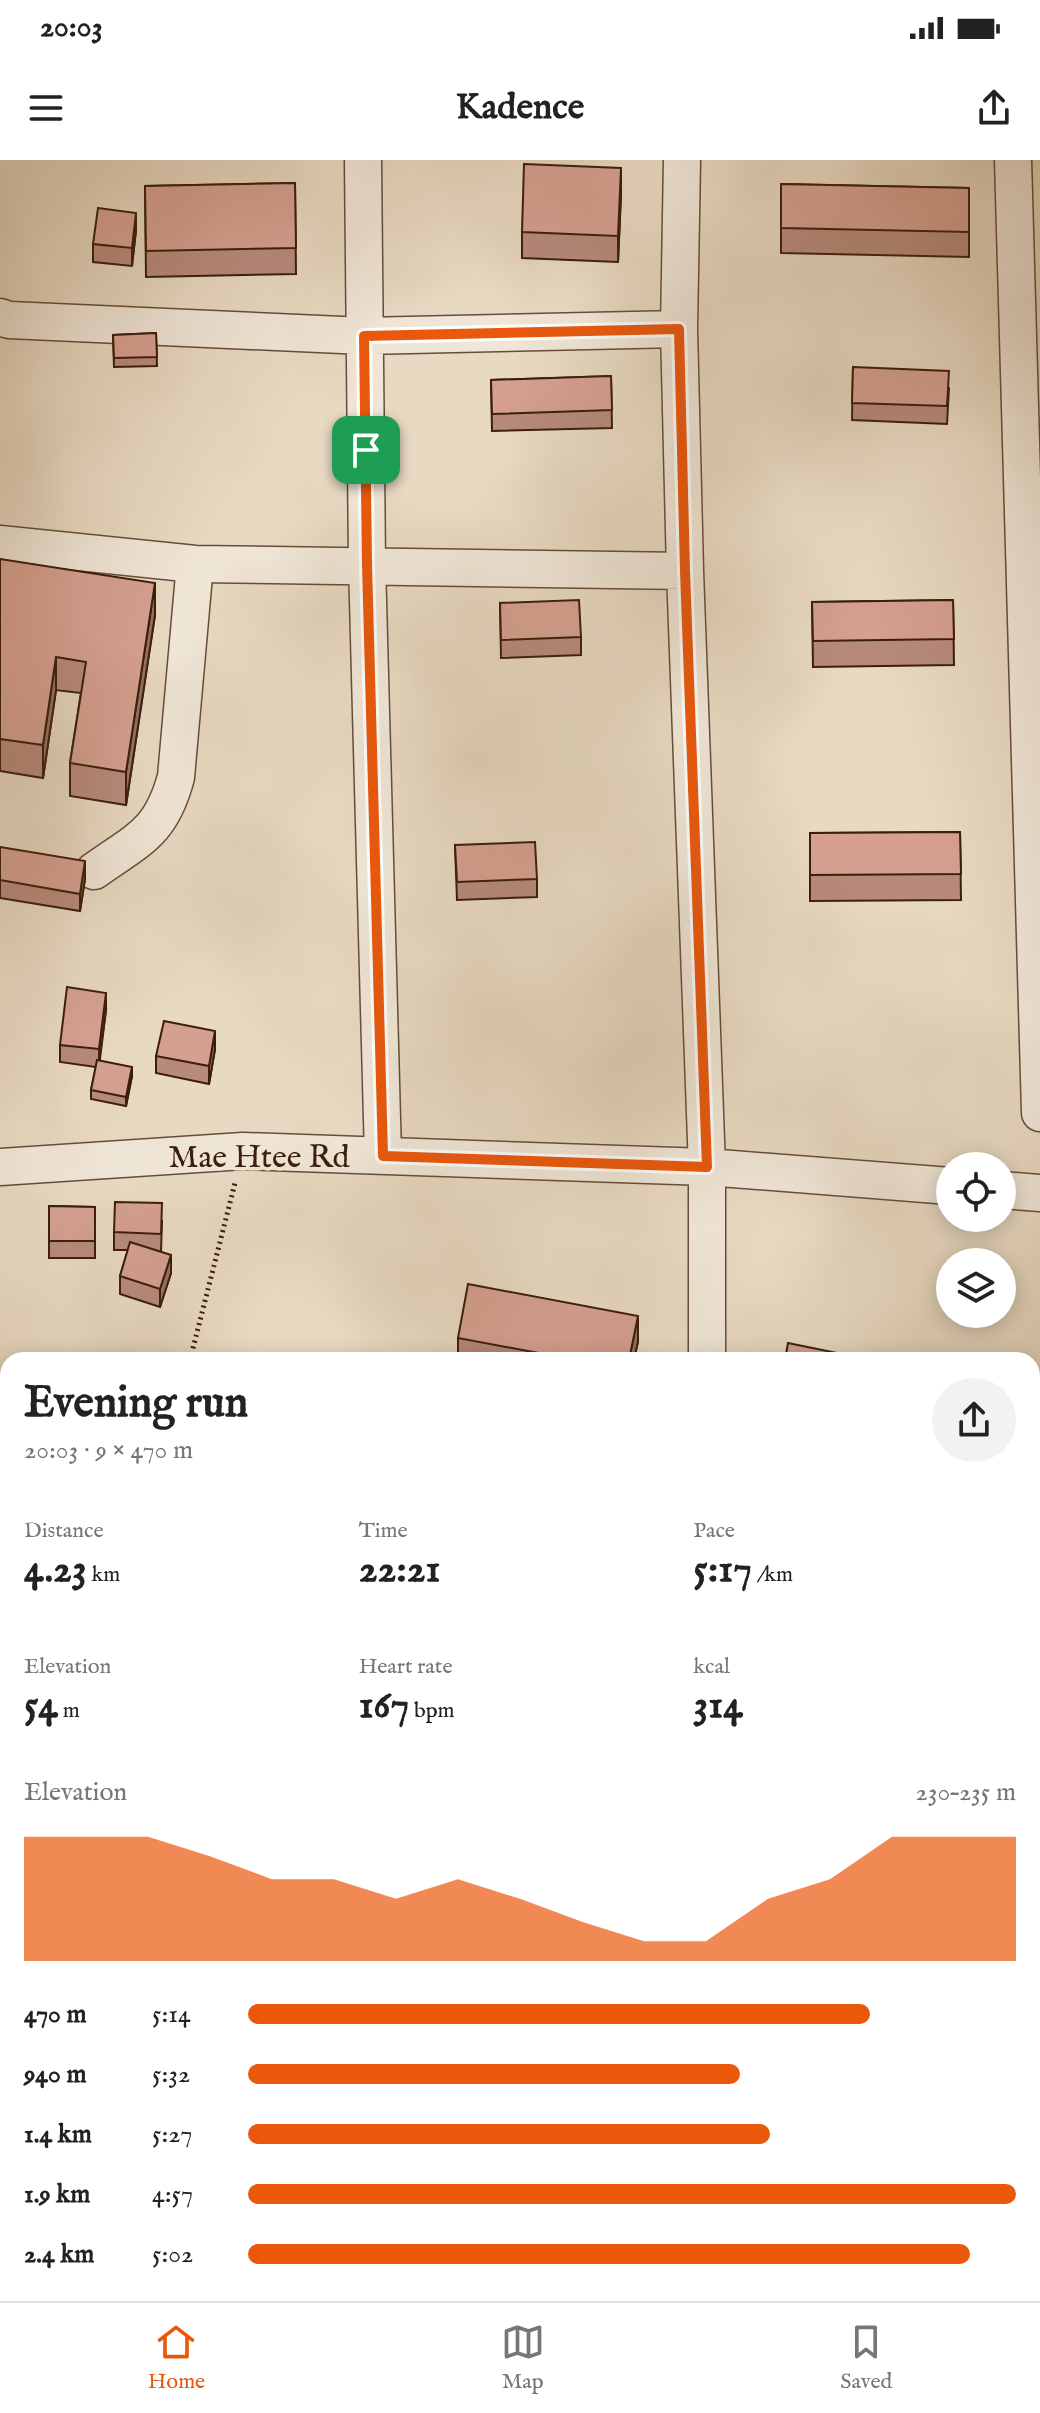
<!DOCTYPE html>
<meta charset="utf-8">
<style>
:root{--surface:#fff;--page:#f2f2f2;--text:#222;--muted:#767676;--line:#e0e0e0;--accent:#ea580c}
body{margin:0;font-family:"IM FELL English",serif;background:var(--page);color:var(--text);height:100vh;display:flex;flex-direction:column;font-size:30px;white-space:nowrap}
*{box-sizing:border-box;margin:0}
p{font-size:26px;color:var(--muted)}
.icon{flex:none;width:44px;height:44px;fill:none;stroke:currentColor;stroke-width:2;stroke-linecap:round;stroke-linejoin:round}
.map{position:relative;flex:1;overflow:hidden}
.details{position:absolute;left:0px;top:1192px;width:1040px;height:950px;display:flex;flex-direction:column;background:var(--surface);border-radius:24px 24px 0 0;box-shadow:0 4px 20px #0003}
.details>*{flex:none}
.controls{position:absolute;left:936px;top:992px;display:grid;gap:16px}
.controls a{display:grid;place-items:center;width:80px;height:80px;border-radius:50%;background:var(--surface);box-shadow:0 4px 20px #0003;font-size:40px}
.pin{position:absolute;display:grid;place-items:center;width:68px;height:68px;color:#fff;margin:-34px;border-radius:16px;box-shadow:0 4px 12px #0006}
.round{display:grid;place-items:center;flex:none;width:84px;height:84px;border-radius:42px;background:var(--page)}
.headline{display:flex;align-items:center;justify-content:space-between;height:136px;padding:0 24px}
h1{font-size:44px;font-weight:700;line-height:60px}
.metrics{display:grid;grid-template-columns:repeat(3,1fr);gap:12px;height:136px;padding:8px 24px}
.metrics div{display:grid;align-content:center}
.metrics b{font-size:40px;font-weight:700}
.metrics small{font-size:22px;font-weight:400}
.metrics p{font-size:22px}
.chart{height:224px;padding:16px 24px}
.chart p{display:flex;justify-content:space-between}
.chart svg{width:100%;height:144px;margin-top:8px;fill:var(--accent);opacity:.7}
ul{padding:0 24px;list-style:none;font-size:26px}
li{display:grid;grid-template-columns:128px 96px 1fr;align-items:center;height:60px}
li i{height:20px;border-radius:10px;background:var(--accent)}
.status{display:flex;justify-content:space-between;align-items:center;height:56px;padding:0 40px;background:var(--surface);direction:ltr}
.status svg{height:22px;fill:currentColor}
header{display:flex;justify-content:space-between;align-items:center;height:104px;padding:0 24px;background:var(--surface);font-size:36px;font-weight:700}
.dock{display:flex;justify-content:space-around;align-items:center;height:112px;border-top:2px solid var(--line);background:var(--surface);font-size:22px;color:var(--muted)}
.dock a{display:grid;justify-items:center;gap:4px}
.dock .selected{color:var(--accent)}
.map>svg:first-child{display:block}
</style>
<div class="status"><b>20:03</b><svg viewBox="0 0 49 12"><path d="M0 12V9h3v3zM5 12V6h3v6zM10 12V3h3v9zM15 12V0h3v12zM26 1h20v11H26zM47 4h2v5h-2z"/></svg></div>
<header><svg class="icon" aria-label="menu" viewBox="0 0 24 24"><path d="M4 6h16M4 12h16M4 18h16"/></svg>Kadence<svg class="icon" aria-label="share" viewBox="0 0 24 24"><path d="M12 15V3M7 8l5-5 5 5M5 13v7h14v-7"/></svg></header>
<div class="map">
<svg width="1040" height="2141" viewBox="0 0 1040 2141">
<rect width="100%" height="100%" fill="#e8d9c2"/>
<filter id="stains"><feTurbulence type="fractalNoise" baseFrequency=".0025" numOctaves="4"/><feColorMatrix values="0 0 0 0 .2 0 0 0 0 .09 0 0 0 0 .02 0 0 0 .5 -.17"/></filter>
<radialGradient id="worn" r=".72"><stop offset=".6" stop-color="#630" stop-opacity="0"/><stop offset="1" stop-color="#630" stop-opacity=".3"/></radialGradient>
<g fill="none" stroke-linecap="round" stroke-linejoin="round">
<defs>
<path id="minor" d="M363,0L367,404L383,996
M682,0L679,169L685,411L707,1007V1200
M1013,0L1040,953
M0,157L9,160L364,176L679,169
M0,384L195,404L685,411
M94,711C139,679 161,673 176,617L195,404
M0,1007L243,991L707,1007L950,1026
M1002,1030L1040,1033
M0,2062L8,2063
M548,2134L601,2141
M371,2141L373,2134"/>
</defs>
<use href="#minor" stroke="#664d39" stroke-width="39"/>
<path stroke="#3b1e0b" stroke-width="5" stroke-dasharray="2 4" stroke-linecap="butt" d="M190,1200L235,1023
M0,1562L8,1542"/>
<use href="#minor" stroke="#f0e6d7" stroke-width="36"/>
</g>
<path fill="#b78a7c" stroke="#3b1e0b" stroke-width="2" d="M295,23L296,114L146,117L145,26Z
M781,24L969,28V97L781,93Z
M621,34L618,102L522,98V72Z
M136,70L132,106L93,102V84Z
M156,173L157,206L114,207L113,175Z
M853,207L949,228L947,264L852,260Z
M611,216L612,268L492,271L491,220Z
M0,399L155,455L126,645L70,636V603L81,533L56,530L43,618L0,611Z
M953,440L954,505L813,507L812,442Z
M500,443L581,477V495L501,498Z
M960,672L961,740L810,741V673Z
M455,685L537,719V737L457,740Z
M0,687L85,719L80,751L0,738Z
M106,850L99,901L132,916L126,946L91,939V930L96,907L60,902V885Z
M215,889L209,924L156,913V896Z
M49,1046L95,1047V1098H49Z
M162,1061L161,1092L171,1113L160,1147L120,1134V1116L128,1090H114V1072Z
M458,1178L638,1181L634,1200H458Z
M1032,1227L1040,1229V1299L1032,1297Z
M1040,1570V1601L1037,1600V1583Z
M1040,1877V1906H1037Z
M1032,1961H1040V2046H1032Z
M946,2134H961L960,2138Z"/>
<path fill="#957065" stroke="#3b1e0b" stroke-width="2" d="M621,8V34L618,102V76Z
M136,53V70L132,106V88Z
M155,423V455L126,645V612Z
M56,497V530L43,618V585Z
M85,701V719L80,751V734Z
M106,833V850L99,907V889Z
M215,871V889L209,924V906Z
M132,907V916L126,946V937Z
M171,1095V1113L160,1147V1129Z
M638,1156V1181L634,1200H629Z"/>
<path fill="#d5a090" stroke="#3b1e0b" stroke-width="2" d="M524,4L621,8L618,76L522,72Z
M295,23L296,88L146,91L145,26Z
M781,24L969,28V72L781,68Z
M98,48L136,53L132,88L93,84Z
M156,173L157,197L114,198L113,175Z
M853,207L949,211L947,246L852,243Z
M611,216L612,250L492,254L491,220Z
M0,399L155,423L126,612L70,603L86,502L56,497L43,585L0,579Z
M579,440L581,477L501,480L500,443Z
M953,440L954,479L813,481L812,442Z
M960,672L961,714L810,715V673Z
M535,682L537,719L457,722L455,685Z
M0,687L85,701L80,734L0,720Z
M67,827L106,833L99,889L60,885Z
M164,861L215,871L209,906L156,896Z
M97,900L132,907L126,937L91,930Z
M115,1042L162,1043L161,1074L114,1072Z
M49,1046L95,1047V1081H49Z
M130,1082L171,1095L160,1129L120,1116Z
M468,1124L638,1156L629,1200H576L458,1178Z
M788,1183L871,1200H785Z
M1032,1227L1040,1229V1273L1032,1272Z
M1040,1877V1897H1037Z
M1032,1961H1040V1996L1032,1995Z
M1032,2010H1040V2037H1032Z
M74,2134H117L120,2141H77Z"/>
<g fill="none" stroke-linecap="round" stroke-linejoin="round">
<defs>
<path id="route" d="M679,169L685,411L707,1007L383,996L367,404L364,176Z"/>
</defs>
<use href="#route" stroke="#fff" stroke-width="16"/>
<use href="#route" stroke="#ea580c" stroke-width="10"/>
</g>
<g text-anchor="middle" stroke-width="7" stroke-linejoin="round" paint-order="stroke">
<g font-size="32" fill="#3b1e0b" stroke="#f0e6d7">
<text x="259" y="1007">Mae Htee Rd</text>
</g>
</g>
<rect width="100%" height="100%" filter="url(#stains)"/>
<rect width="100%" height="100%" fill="url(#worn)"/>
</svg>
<div class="controls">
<a><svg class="icon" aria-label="locate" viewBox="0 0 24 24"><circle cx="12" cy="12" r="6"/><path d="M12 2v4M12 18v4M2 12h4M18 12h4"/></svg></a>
<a><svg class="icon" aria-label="layers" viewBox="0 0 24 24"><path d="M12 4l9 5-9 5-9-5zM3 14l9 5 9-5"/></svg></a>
</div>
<div class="pin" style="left:366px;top:290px;background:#1e9e55"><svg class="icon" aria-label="arrive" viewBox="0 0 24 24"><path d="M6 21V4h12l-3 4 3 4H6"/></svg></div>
<section class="details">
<div class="headline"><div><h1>Evening run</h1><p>20:03 · 9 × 470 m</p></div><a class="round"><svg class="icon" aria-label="share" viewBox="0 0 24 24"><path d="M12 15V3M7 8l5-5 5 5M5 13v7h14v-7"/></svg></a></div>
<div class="metrics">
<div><p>Distance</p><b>4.23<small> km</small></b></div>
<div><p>Time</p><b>22:21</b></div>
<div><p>Pace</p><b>5:17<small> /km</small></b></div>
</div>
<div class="metrics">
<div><p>Elevation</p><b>54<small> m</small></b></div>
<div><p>Heart rate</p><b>167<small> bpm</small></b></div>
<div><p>kcal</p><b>314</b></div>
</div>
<div class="chart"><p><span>Elevation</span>230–235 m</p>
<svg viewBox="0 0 160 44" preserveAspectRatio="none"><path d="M0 44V6L10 6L20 6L30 12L40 19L50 19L60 25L70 19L80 25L90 32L100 38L110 38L120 25L130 19L140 6L150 6L160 6V44z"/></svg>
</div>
<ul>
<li><b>470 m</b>5:14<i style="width:81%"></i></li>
<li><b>940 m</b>5:32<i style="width:64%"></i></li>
<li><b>1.4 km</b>5:27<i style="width:68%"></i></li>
<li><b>1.9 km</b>4:57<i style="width:100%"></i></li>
<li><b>2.4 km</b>5:02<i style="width:94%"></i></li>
</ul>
</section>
</div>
<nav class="dock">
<a class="selected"><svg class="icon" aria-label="home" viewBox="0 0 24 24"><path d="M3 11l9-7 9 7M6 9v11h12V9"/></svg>Home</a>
<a><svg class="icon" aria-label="map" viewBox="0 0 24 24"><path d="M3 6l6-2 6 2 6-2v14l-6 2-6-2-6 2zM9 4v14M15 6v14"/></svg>Map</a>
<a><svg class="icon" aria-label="saved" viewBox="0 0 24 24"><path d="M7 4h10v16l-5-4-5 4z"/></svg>Saved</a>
</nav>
